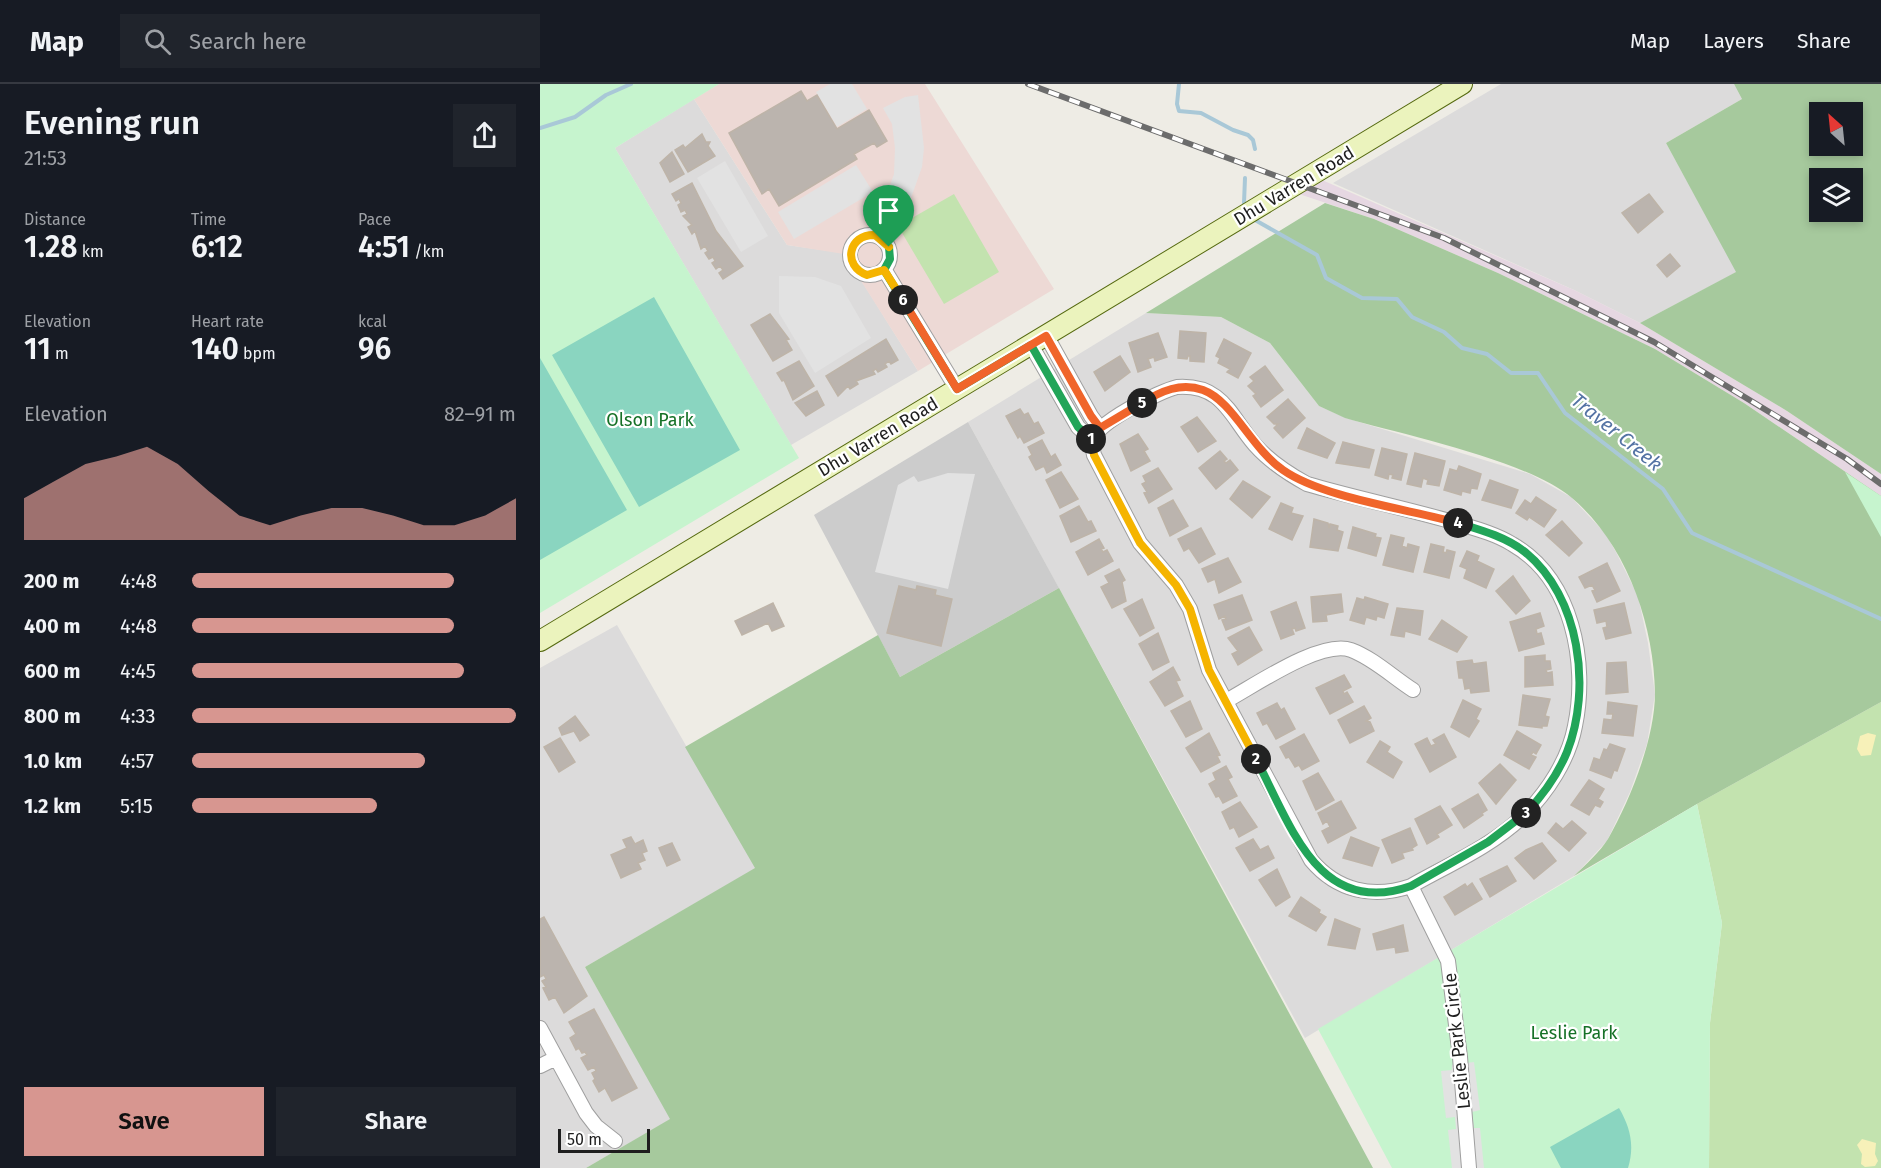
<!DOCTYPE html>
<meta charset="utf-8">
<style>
:root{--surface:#171b24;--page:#20242c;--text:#f1f3f6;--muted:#9ea1a6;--line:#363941;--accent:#d79690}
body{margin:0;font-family:"Fira Sans",sans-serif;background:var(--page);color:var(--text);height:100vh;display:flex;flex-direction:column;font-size:22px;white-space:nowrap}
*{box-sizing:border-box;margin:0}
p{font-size:20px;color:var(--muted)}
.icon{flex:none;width:33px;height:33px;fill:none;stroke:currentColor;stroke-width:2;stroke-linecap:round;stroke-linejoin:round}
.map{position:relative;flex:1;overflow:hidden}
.sheet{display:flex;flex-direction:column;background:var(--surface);width:540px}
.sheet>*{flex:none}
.needle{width:39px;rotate:333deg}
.buttons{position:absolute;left:1269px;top:18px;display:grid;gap:12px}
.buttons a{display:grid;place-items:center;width:54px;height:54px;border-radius:0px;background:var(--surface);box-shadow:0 3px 9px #0003;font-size:30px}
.scale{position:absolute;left:18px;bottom:15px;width:92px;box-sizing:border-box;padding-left:6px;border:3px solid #1e1e1e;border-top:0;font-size:16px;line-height:21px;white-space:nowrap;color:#1e1e1e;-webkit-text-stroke:4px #fff;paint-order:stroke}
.pin{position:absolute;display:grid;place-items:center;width:51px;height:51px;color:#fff;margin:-62px -26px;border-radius:50% 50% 50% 0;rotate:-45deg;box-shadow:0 0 6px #0007}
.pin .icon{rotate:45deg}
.km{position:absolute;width:30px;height:30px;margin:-15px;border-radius:50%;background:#222;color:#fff;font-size:16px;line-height:30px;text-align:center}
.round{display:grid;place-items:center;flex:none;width:63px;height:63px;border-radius:0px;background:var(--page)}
.head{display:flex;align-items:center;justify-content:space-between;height:102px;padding:0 24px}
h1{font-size:33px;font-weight:600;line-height:45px}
.figures{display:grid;grid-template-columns:repeat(3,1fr);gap:9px;height:102px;padding:6px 24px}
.figures div{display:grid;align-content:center}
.figures b{font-size:30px;font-weight:600}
.figures small{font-size:16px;font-weight:400}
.figures p{font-size:16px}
.chart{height:168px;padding:12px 24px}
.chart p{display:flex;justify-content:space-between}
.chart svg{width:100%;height:108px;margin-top:6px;fill:var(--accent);opacity:.7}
.cta{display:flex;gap:12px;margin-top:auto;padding:12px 24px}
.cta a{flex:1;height:69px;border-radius:0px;background:var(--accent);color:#111;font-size:24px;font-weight:600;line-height:69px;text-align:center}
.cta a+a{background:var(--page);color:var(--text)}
ul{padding:0 24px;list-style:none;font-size:20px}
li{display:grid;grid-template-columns:96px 72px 1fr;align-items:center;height:45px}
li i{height:15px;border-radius:8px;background:var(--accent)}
header{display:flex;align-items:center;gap:36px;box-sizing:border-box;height:84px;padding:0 30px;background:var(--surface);border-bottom:2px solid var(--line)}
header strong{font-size:28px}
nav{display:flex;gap:33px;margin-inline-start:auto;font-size:21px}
.search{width:420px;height:54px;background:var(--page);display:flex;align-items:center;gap:15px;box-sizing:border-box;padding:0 21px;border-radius:0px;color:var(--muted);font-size:22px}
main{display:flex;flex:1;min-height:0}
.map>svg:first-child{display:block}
</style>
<header>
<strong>Map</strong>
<div class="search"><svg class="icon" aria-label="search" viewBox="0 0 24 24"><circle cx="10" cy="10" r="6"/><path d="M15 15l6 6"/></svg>Search here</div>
<nav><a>Map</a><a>Layers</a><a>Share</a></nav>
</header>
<main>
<section class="sheet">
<div class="head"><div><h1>Evening run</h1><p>21:53</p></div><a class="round"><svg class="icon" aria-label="share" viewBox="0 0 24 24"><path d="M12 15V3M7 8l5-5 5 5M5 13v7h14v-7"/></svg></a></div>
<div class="figures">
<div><p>Distance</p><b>1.28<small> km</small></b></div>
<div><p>Time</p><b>6:12</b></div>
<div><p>Pace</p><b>4:51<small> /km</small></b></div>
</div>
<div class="figures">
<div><p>Elevation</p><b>11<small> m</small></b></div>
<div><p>Heart rate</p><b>140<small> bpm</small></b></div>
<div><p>kcal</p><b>96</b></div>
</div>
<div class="chart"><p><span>Elevation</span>82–91 m</p>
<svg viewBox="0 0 160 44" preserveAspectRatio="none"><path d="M0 44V27L10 20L20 13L30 10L40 6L50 13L60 24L70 34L80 38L90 34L100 31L110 31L120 34L130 38L140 38L150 34L160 27V44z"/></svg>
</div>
<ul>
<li><b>200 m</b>4:48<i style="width:81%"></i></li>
<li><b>400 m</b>4:48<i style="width:81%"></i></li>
<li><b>600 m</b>4:45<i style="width:84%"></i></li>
<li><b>800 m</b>4:33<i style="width:100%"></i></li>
<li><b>1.0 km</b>4:57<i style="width:72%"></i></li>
<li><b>1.2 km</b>5:15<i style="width:57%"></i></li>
</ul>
<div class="cta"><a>Save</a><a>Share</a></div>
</section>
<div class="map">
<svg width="1341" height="1084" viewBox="0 0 1341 1084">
<rect width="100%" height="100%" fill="#eeece5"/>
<path fill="#dcdbdb" d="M961,0H1194L1202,15L1126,59L1197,188L1100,239L1034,206L793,99Z
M154,15L247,161L304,169L378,287L251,361L75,64Z
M606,229L681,233L730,259L779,322L806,334L990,390L1031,413L1065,449L1076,468L1098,512L1108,559L1115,610L1107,660L1090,708L1067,757L1034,792L765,954L428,338Z
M77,541L216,784L45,883L131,1035L46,1084H0V584Z"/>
<path fill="#edd9d5" d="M179,0H385L514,205L378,287L304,170L247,161L154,15Z"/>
<path fill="#e6d7e2" d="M782,96L1034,206L1100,239L1247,327L1341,390V412L1204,319L1115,265L958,189L834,135L759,110Z"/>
<path fill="#ccc" d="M428,338L519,504L360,593L274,431Z"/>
<path fill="#c3e3af" d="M414,110L459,188L404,220L358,142Z
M1341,618V1084H1169L1170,939L1182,839L1157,720Z"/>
<path fill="#a6c99d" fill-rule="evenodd" d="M1194,0H1341V390L1247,327L1100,239L1196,188L1126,59L1202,15ZM1312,28V62H1280V28ZM1312,94V128H1280V94Z
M785,119L834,135L958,189L1115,265L1204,319L1341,412V618L1157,720L1034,792C1045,781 1060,768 1068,755C1090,716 1115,655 1115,609C1114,539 1086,460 1032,414C987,376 864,351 805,334L779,322L730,259L681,233L606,229Z
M519,504L833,1084H46L130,1035L45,883L215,784L145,663L338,551L360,593Z"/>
<path fill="#f7f1b9" d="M1328,649L1336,651L1331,671L1321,672L1317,665L1320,652Z
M1322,1055L1336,1059L1335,1070L1338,1077L1335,1082L1325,1083L1321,1080L1322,1070L1317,1061Z"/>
<path fill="#c6f4ce" d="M0,0H179L75,64L259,374L0,529Z
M1305,388L1341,412V453Z
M1157,720L1182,839L1170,939L1169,1084H852L778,945Z"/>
<path fill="#8ad5c0" d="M114,213L200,366L99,423L12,271Z
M0,274L87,426L0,476Z
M1079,1024C1090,1043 1095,1061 1088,1084H1021L1010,1063Z"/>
<path fill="#e2e2e2" d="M290,0H312L327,25L297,43L276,8Z
M378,11L384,64L382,83L366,128L343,121L354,90L355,64L352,40L343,24L365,13Z
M185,77L228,152L201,168L157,94Z
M316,81L333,108L254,155L238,128Z
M239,192L275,193L301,202L331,254L275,289L239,229Z
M408,389L435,390L408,505L335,488L358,401L374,392L378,398Z
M934,978L940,1026L932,1028L934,1044H940L944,1084H912L908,1046L916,1045L915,1033L906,1034L901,987L912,986V981Z"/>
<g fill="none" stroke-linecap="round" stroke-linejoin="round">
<path stroke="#a9c8d7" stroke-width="4" d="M639,0L637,20L639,27L661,29L693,46L708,51L713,56L715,65
M0,44L35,33L66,11L91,0
M704,119L705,94
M715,136L777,171L786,194L822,214L857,215L872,233L904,248L922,264L947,270L971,289H998L1025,329L1123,405L1152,449L1341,535"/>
</g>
<path fill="#bbb4ae" stroke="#beb4a8" stroke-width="1.5" d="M261,7L267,17L277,11L297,45L329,26L347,57L337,63L334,59L314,70L317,75L239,122L229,105L222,110L189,49Z
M162,50L166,58H170L168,62L175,72L148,88L135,66L143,61L145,64Z
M132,68L144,90L130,98L120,79Z
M152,99L176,147L203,182L183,195L179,189L183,186L180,182L176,185L172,179L175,177L173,173L169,175L165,169L168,167L165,162L161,165L155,147L152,150L148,143L152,141L143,132L147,130L145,126L141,128L138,121L141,119L139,115L136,117L132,110Z
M1109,110L1123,128L1098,149L1082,129Z
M1130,170L1140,182L1127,193L1117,181Z
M230,230L249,255L246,256L252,266L233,277L211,241Z
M640,247L666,249L664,278L650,277V272H648L647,275L638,274Z
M618,249L627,273L615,277L614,273L608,275L611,283L598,288L589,259Z
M346,255L358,276L351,280L349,277L345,280L347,283L338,288L336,285L333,287L335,290L316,297L318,300L310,305L308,302L298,312L286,292Z
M684,255L711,269L698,294L687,288L690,285L678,279L680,274L676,272Z
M580,272L590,288L565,307L554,288Z
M259,277L274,302L253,316L244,296L242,297L237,289Z
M725,282L743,306L721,323L713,312L716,310L708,302L714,297L710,293Z
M277,307L284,321L266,332L255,319Z
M748,315L765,334L743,354L734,344L738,340H734L727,333Z
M480,325L484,331L488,329L494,340L498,338L504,349L484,359L480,352L478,354L466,332Z
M657,333L676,357L658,368L641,343Z
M767,344L795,359L787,374L758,364Z
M598,350L608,365L604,367L610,377L591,387L580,360Z
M502,356L511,373L515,370L521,381L507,389L504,382L496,386L489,373L492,371L488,363Z
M803,358L834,366L829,384L796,379Z
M842,364L867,370L861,396L852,394L853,391L849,390L848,395L835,391Z
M680,367L687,375L684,377L686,379L690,376L698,386L676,405L659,384Z
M875,369L905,377L899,402L887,400L888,396L883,394L881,403L867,400Z
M919,382L941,390L937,405L931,404L930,409L922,407L921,411L904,406L910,385L917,387Z
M618,384L632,405L609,419L604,409L607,408L602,400L606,398L603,392Z
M521,388L538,415L520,424L506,396Z
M950,396L978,406L971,424L942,416Z
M703,397L730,413L712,434L690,415Z
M996,413L1016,426L1004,443L989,433L987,436L976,429L985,416L991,420Z
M633,416L648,442L630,452L618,424Z
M741,419L753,424L751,429L763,432L752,456L729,445Z
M539,422L548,438L551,437L556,447L531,458L520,432Z
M774,435L788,439L789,444L790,440L798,442L797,446L803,448L798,467L770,463Z
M1022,437L1042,459L1029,472L1006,451Z
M813,443L836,450L835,453L841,454L836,472L808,464Z
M661,444L675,470L659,479L649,464L644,467L638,455Z
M851,451L864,454L862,462L867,464L868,460L879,463L873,488L843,481Z
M559,455L564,464L561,465L563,468L567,466L573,477L548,491L536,468Z
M891,460L904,463L903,468L906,469L907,466L915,468L909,494L884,488Z
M927,467L939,472L937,477L954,485L946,504L924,494L927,485L920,482Z
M688,474L701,498L679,509L675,495L668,498L662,485Z
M1067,479L1080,507L1057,518L1052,507L1055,506L1052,501L1045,504L1039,493Z
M579,485L585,496L582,498L586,517L572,524L561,503L569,499L565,492Z
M973,492L990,517L976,530L956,507Z
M359,502L376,506L377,502L396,506L395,511L412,515L401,562L347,549Z
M801,510L803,528L786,531L787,537L773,538L771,513Z
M702,511L712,536L686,546L682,536L686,535L685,532L679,535L674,521Z
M825,513L848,520L844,534L837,532L836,536L826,533L824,540L810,536L817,514L824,516Z
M602,515L614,544L600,552L584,525Z
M756,518L765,544L756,547L755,544L752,545L754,550L741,555L731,528Z
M233,519L244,542L232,547L228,539L202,551L195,537Z
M1084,519L1091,549L1066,555L1063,544L1067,543L1066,537L1057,539L1054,526Z
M857,524L883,527L880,551L865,547L864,553L851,551Z
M1000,529L1004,542L996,545L997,550L1001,549L1004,560L979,567L970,538Z
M902,536L927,553L917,568L889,555Z
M709,543L722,566L698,581L692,570L698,567L688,554Z
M618,549L629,578L613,586L599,560Z
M1005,571V577H1010L1011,585L1006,586L1007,589L1012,588L1013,601L985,603V573Z
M932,576L933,580L946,578L949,607L931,609L930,604L925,605L923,594H919L917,578Z
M1086,578L1088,608L1066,610L1067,579Z
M633,583L640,596L636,597L643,612L625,622L610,598Z
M804,591L811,603L803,607L804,610L807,608L813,618L790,630L776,604Z
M983,611L1010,615L1005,632L1009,633L1007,642H1002V644L979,641Z
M923,616L941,625L936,635L939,637L929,653L911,643Z
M650,617L662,645L646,653L631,627Z
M1068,618L1097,622L1093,652L1062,649L1064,635L1072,636L1073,630H1067Z
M737,619L741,626L744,624L755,645L736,655L727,639L723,641L717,629Z
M824,622L831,634L826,637L830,638L834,647L810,659L798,636Z
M35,632L49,651L40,657L34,647L22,651L19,644Z
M977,647L1001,661L996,670L993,668L991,671L996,673L989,685L964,671Z
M669,649L680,671L677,672L680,678L661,688L646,664Z
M764,650L779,677L762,686L759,681L755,683L749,673L746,674L740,663Z
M904,650L916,673L890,688L875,660L887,654L891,662L896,660L893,656Z
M20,654L35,678L19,688L4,663Z
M840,657L850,663L847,668L862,678L853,694L827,678Z
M1070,660L1085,665L1077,687L1074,686L1071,694L1050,686L1054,674L1060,676L1064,665L1067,666Z
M960,680L976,696L956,720L939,699Z
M686,682L692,693L688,695L697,712L683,719L679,712L676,713L669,700L676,696L673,689Z
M778,689L794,716L776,726L763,697Z
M1049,696L1064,705L1058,715L1063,718L1060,723L1055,721L1049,731L1031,721Z
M938,710L947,726L942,729L943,731L924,744L912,725Z
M801,717L816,744L788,759L782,747L790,743L787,737L783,740L778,729Z
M700,718L717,743L699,753L694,743L690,745L682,728Z
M900,722L912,741L897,750L899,753L887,760L875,735Z
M1032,737L1046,749L1029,767L1008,749L1016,739L1023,745Z
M870,744L877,761L872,764L873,766L862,769L864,774L852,779L842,756Z
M91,753L95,760L103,756L107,767L102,769L105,776L98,779L101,785L81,794L71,771L87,764L83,756Z
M811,753L839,764L832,782L803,774Z
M713,755L720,766L728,762L734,774L710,787L696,764Z
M132,759L140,776L127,782L119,764Z
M1002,759L1016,777L994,795L975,774L986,766Z
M967,782L976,797L950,813L940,795Z
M737,785L750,813L736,822L719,796Z
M932,799L942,815L915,831L904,813L925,800L927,803Z
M761,813L780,826L779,829L786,833L776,847L749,832Z
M4,833L47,912L24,929L15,913L9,916L3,904L6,903L2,897L6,895L4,891L0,893V835Z
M795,835L820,845L815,865L788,861Z
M863,841L868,867L856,869L855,863L837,866L833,850Z
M54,925L97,1004L72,1017L65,1004L59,1008L53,997L55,995L52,989L56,987L54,983L48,986L41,974L47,971L45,968L42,969L39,964L36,966L30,954L36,950L29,938Z"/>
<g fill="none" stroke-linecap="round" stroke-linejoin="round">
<defs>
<path id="minor" d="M310 171a20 20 0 1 1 40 0a20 20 0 1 1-40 0Z
M344,185L417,305
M506,251L551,332L560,344
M491,261L538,343L552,356
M637,303C683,300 690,332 715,361C730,378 747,389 767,400C815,414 864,424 913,438C933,444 954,449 972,460C1033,495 1048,579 1035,642C1029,675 1007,709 983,732C952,762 908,781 871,802C833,815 797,807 771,776L669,586L650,525L636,501L600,459L554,371C553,367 552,361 552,357C555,339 620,307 637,303Z
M686,617C714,602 781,555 811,566C833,574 854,594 873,606
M871,802L908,877L920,973L929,1084
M0,944L46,1029L56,1042L75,1057
M0,982L16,974"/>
<path id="secondary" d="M0,557L922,0"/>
</defs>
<use href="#minor" stroke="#9f9f9f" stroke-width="16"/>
<use href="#secondary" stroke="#566a10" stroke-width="22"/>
<use href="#minor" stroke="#fff" stroke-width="14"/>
<use href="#secondary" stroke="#ebf3bd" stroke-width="20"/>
<defs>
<path id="rail" d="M488,0L904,154L1114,258L1307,375L1341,400"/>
</defs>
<use href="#rail" stroke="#6c6c6c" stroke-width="6"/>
<use href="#rail" stroke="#fff" stroke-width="4" stroke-dasharray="11" stroke-linecap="butt"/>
</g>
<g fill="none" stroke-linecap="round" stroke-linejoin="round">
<defs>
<path id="split-1" d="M349,163L350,175L344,186L417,305L491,261L538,343L551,355"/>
<path id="split-2" d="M551,355L554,371L600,459L636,501L650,525L669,586L716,675"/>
<path id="split-3" d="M716,675C750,739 778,835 871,802L948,758L986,729"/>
<path id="split-4" d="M918,439C941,446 966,453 985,468C1040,513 1052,604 1027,668C1018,690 1003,711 986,729"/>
<path id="split-5" d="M602,319C621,307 641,298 663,306C693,317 711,364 743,386C783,414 868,425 918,439"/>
<path id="split-6" d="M363,216L417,305L506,252L551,332L560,344L602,319"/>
<path id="split-7" d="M349,163L335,151C308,150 302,182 327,191L344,186L363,216"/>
</defs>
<use href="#split-1" stroke="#fff" stroke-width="12"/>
<use href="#split-2" stroke="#fff" stroke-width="12"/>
<use href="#split-3" stroke="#fff" stroke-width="12"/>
<use href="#split-4" stroke="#fff" stroke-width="12"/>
<use href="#split-5" stroke="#fff" stroke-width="12"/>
<use href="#split-6" stroke="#fff" stroke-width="12"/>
<use href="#split-7" stroke="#fff" stroke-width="12"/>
<use href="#split-1" stroke="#22a559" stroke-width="8"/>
<use href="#split-2" stroke="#f5b400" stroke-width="8"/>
<use href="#split-3" stroke="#22a559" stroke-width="8"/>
<use href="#split-4" stroke="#22a559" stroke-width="8"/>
<use href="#split-5" stroke="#f0652b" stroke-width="8"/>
<use href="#split-6" stroke="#f0652b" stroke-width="8"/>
<use href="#split-7" stroke="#f5b400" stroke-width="8"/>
</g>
<g text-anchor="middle" stroke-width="4.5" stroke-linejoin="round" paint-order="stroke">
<g font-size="18" fill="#1e1e1e" stroke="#fff">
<text transform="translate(754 102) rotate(-31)" y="6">Dhu Varren Road</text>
<text transform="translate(338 353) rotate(-31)" y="6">Dhu Varren Road</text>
<text transform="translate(917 957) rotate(-96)" y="6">Leslie Park Circle</text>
</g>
<g font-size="18" fill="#167127" stroke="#fff">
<text x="110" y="342">Olson Park</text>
<text x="1034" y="955">Leslie Park</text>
</g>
<g font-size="20" font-style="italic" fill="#5473a4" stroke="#fff">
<text transform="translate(1077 348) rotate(39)" y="7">Traver Creek</text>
</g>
</g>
</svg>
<div class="buttons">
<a><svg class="needle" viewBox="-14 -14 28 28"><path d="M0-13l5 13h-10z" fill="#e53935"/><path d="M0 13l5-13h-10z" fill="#9ea1a6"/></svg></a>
<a><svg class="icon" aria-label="layers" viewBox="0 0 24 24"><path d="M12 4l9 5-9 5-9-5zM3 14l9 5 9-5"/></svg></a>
</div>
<div class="scale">50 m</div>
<div class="pin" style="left:349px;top:163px;background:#1e9e55"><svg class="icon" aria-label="arrive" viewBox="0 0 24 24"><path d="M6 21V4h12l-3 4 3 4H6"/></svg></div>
<b class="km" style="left:551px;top:355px">1</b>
<b class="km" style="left:716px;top:675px">2</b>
<b class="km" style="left:986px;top:729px">3</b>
<b class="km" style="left:918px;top:439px">4</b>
<b class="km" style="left:602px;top:319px">5</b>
<b class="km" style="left:363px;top:216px">6</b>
</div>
</main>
